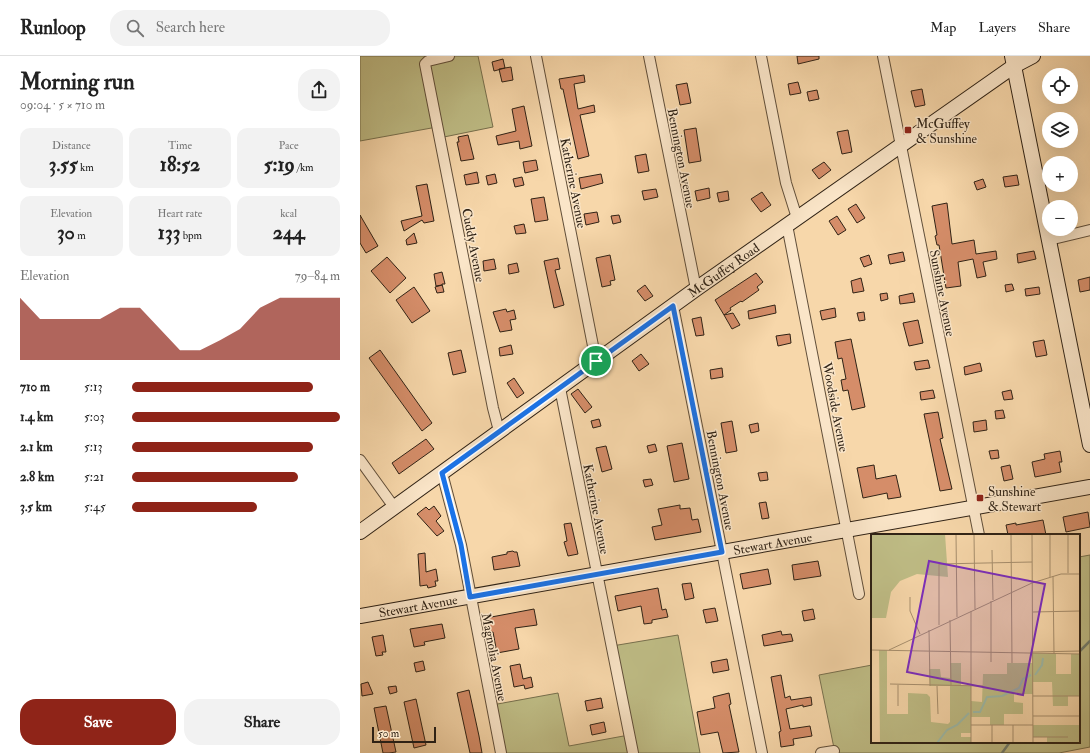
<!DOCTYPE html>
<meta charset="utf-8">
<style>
:root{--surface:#fff;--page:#f2f2f2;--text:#222;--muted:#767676;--line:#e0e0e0;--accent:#8f2418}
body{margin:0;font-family:"IM FELL Double Pica",serif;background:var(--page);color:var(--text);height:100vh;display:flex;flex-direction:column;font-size:15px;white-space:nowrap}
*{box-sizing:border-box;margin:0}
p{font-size:13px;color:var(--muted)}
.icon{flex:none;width:22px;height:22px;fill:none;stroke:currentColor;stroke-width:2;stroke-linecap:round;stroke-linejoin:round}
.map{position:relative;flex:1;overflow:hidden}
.panel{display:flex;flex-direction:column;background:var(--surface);width:360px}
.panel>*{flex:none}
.controls{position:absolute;left:682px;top:12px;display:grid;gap:8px}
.controls a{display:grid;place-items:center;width:36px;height:36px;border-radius:50%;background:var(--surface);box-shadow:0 4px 16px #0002;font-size:20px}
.scale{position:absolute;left:12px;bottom:10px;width:64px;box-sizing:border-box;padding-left:4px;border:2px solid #2f2215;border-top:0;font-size:11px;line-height:14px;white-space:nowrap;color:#2f2215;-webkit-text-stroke:3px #fae5c8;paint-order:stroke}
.pin{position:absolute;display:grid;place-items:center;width:34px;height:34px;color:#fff;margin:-17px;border:2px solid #fff;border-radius:50%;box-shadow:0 1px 4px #0007}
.round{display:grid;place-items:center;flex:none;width:42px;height:42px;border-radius:16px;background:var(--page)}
.overview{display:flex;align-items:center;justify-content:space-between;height:68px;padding:0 20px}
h1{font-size:22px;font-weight:800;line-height:30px}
.metrics{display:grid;grid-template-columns:repeat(3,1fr);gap:6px;height:68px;padding:4px 20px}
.metrics div{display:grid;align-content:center;border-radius:10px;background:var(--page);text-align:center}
.metrics b{font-size:20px;font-weight:800}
.metrics small{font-size:11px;font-weight:400}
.metrics p{font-size:11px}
.chart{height:112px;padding:8px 20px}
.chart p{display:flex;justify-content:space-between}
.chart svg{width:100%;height:72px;margin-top:4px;fill:var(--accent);opacity:.7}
.primary-button{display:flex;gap:8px;margin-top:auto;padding:8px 20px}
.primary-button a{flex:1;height:46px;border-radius:16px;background:var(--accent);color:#fff;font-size:16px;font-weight:800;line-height:46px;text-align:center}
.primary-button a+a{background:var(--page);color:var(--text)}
ul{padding:0 20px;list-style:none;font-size:13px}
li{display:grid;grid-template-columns:64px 48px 1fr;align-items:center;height:30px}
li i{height:10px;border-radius:5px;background:var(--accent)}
header{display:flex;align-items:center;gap:24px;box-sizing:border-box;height:56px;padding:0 20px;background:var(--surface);border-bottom:1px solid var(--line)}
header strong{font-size:19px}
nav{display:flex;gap:22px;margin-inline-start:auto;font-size:14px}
.search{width:280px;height:36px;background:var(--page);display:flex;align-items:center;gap:10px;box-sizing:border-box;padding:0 14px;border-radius:16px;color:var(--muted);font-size:15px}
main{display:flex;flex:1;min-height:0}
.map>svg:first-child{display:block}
</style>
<header>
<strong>Runloop</strong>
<div class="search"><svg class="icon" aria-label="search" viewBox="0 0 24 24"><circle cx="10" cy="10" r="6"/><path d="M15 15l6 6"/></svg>Search here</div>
<nav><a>Map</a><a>Layers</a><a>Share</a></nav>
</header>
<main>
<section class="panel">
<div class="overview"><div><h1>Morning run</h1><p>09:04 · 5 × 710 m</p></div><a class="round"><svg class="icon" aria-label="share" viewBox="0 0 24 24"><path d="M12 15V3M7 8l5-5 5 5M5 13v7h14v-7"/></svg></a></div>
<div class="metrics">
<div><p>Distance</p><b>3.55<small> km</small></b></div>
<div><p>Time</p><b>18:52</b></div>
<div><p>Pace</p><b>5:19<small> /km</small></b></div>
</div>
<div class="metrics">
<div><p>Elevation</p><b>30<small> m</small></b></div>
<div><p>Heart rate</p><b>133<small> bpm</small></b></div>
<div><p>kcal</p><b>244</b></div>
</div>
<div class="chart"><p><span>Elevation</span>79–84 m</p>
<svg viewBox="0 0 160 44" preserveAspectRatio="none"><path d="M0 44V6L10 19L20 19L30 19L40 19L50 12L60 12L70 25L80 38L90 38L100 32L110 25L120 12L130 6L140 6L150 6L160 6V44z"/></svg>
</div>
<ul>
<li><b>710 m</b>5:13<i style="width:87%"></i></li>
<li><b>1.4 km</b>5:03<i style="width:100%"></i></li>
<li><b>2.1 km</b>5:13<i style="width:87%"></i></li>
<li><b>2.8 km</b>5:21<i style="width:80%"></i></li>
<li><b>3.5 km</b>5:45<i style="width:60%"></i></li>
</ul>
<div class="primary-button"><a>Save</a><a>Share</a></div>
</section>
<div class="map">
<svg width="730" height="697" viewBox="0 0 730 697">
<rect width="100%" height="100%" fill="#f7d7aa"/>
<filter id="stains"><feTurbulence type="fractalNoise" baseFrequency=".005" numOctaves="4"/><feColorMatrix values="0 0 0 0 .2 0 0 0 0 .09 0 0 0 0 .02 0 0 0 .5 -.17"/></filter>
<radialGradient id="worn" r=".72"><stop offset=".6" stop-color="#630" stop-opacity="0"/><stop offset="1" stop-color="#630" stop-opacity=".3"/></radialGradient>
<path fill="#bfbd86" stroke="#77704e" d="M0,0H118L133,71L79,82L77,71L0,85Z
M730,499V691L699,697H475L459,619L512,609V686H719V501Z
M318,579L340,697H141L132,649L198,637L209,690L269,679L252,590Z"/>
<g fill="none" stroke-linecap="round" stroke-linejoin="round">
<path stroke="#717d6e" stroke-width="2.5" d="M719,596L730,585
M642,697L650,686"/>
</g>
<path fill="#d58d69" stroke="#2f2215" d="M437,0H459V3L438,8Z
M143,3L145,12L134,15L132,6Z
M151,11L153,24L142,26L139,13Z
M224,19L225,26L214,28L218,53L234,49L235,56L220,59L229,100L218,103L203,33H201L199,23Z
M438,26L441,37L430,39L428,28Z
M327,27L331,47L320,49L316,29Z
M562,33L565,49L555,51L551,35Z
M457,34L459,43L449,45L447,36Z
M164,50L172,90L160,93L159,85L138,89L136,80L156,75L152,53Z
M336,72L341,105L329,107L324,74Z
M488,74L492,96L482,98L477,76Z
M108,79L114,103L101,105L97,86H99L98,81Z
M286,98L289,115L278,117L275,100Z
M176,104L178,114L165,117L163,106Z
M464,106L471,114L459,123L452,114Z
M117,116L119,127L106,129L104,119Z
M135,118L137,127L128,129L126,120Z
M241,118L243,127L221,133L219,122Z
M657,119L659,129L645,131L643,121Z
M162,121L164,129L155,131L153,123Z
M623,123L626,131L617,134L614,126Z
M67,128L74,165L64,167L62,164L44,175L41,165L62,160L56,130Z
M349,132L350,142L337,145L335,135Z
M296,133L298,141L284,144L282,135Z
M368,135L369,144L359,146L357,137Z
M402,136L411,149L401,156L391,143Z
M184,141L188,164L175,166L171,143Z
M587,147L592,188L614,184L616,198L636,195L637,203L623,206L626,220L617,222L613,203L598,206L601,230L586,232L579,189H577L575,180L577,179L572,150Z
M496,148L505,162L497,167L488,153Z
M237,156L239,166L226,169L224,158Z
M0,159L18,190L6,197L0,187Z
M259,159L261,166L253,168L251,160Z
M477,160L486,174L478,179L469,165Z
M164,168L166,177L156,178L154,170Z
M54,177L57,187L47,189L46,184Z
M674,195L676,203L658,207L657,198Z
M543,196L545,205L530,208L528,199Z
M250,199L255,224L250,225L251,229L242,231L236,202Z
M509,199L512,208L504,211L500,202Z
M27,201L46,222L30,237L11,215Z
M198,202L200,213L195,214L204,249L194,252L184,205Z
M134,203L136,213L124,215L123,205Z
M157,207L159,216L149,218L148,209Z
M82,216L85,228H82L84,236L77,237L75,231L82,229L76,230L74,218Z
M396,217L403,226L397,231L399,234L382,246L381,245L370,252L371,254L364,259L355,244Z
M730,221V234L720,236L718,224Z
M501,222L504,235L493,237L491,225Z
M652,228L654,234L646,236L645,229Z
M285,229L293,240L285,245L277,235Z
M54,231L70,255L52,267L36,244Z
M679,231L680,238L666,240L665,233Z
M527,237L528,243L521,245L520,238Z
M553,237L555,246L540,248L539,240Z
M415,249L416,257L389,263L388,255Z
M475,252L476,261L462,264L460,255Z
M146,253L147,256L154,254L156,263L150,264L152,274L140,276L133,256Z
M504,256L505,264L499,265L497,257Z
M373,257L380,269L372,273L364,259Z
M341,261L344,279L336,280L332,263Z
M558,264L563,287L549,290L543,267Z
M430,278L431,287L418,290L416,280Z
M491,283L505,351L492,354L488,334L483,335L481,324L486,323L482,302L478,303L475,286Z
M684,284L687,299L676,301L673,286Z
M151,289L153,298L140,300L139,292Z
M20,294L72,367L62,375L9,302Z
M101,294L106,316L93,319L88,297Z
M281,298L289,308L279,315L272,305Z
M568,304L570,312L556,314L554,306Z
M620,307L622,315L605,319L604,311Z
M362,312L363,321L351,323L350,314Z
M154,322L164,337L157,342L147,327Z
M218,333L232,351L225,357L211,338Z
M573,334L575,342L561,344L560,336Z
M651,334L653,343L644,344L642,336Z
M643,354L645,362L636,363L635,355Z
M578,356L583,382L580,383L592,433L580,435L564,358Z
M239,363L241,370L233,372L231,365Z
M626,364L627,374L614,376L613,366Z
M372,365L377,395L366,397L361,367Z
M398,367L399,375L391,377L389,369Z
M66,383L74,393L39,418L32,407Z
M322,387L329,423L314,426L307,390Z
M295,388L297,395L289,397L287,390Z
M246,390L252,413L242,416L236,392Z
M638,394L639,402L631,403L629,395Z
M700,395L702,406H699L701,416L675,421L672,406L685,403L684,398Z
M514,409L516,423L536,419L541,441L528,443L527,437L503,442L497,412Z
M650,409L653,423L644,425L641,411Z
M407,416L408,424L400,425L398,417Z
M291,423L293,429L285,431L283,424Z
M406,446L409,462L402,463L399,447Z
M320,449V453L330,452L332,464L338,463L341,476L295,484L292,471L302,469L298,453Z
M74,450L81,460L76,465L84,475L77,480L57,458L66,451L69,454Z
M728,456L730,471L706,476L703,461Z
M683,464L686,479H648L646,469L656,467V469Z
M211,467L218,498L208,500L204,486L207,485L204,468Z
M153,495L154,496H157L160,510L134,514L132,501L147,498V496Z
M65,497L66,516L76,513L78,525H75L76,530L68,532L67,529L60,530L58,498Z
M458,505L461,520L434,524L432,509Z
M408,513L411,528L383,533L380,518Z
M331,527L334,542L325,544L322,528Z
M298,532L302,554L306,553L308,561L292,564V567L284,568L281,550L258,555L255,540Z
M355,552L358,565L346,567L343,554Z
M174,553L177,569L155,572L159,593L137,597L133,576L129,577L126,562Z
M453,553L455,563L444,565L442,555Z
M82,568L85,582L64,586L65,589L54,591L50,573Z
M421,575L422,579L431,578L433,585L404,590L402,579Z
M23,579L26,596H22L23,599L16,600L12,581Z
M367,603L369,614L353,617L351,606Z
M63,605L65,614L56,616L54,607Z
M160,608L163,623L171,621L173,631L165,633L164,629L154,631L150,610Z
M421,619L425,642L430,640L431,644L451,641L452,649L443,651V649L426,653L430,673L450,670L452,680L433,683L434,689L421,691L419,676L421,675L411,621Z
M8,626L13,638L2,640L1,628Z
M36,630L37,636L30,638L28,631Z
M109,634L119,680L122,697H110L97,637Z
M369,637L371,648L369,649L379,696L363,697L358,676L341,679L337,656L355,652L353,641Z
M241,642L243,652L227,655L225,645Z
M56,643L66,689L54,692L44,646Z
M26,650L36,696L29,697H23L14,652Z
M244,666L246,676L232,679L230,669Z"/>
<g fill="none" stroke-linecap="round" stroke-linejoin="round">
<defs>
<path id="street" d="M89,0L68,5L65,8L133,352L139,375
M176,0L236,305
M289,0L336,233
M401,0L426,127L437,162
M523,0L619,479
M427,169L499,538
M689,184L730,174
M313,250L402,697
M200,332L273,697
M0,404L34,451
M82,417L101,489L141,697
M461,697L474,695"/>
<g id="secondary">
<path d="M652,0L730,389"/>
<path id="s1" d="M0,476L336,233L654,10L673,0"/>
<path id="s2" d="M0,560L730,431"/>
</g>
</defs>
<use href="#street" stroke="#614f3a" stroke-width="12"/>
<use href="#secondary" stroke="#2f2215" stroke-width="16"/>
<use href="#street" stroke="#fae5c8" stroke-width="10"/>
<use href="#secondary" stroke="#fae5c8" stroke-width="14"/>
</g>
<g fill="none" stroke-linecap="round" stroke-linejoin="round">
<defs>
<path id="route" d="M313,250L362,496L110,541L101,489L82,417Z"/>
</defs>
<use href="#route" stroke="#fff" stroke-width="8"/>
<use href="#route" stroke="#1a73e8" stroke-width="5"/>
</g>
<g fill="#8f2418" stroke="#fae5c8" stroke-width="1.5">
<rect x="544" y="70" width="8" height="8" rx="2"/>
<rect x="616" y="438" width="8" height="8" rx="2"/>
</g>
<g text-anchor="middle" stroke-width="3" stroke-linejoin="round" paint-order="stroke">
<g font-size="13" fill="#2f2215" stroke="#fae5c8" text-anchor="start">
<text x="556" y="72">McGuffey<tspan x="556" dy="15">&amp; Sunshine</tspan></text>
<text x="628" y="440">Sunshine<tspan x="628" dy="15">&amp; Stewart</tspan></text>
</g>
<g font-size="13" fill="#2f2215" stroke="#fae5c8">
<text transform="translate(322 102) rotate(79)" y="5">Bennington Avenue</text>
<text transform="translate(214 127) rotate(79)" y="5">Katherine Avenue</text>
<text transform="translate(114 189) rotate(79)" y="5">Cuddy Avenue</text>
<text dy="5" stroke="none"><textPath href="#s1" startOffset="448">McGuffey Road</textPath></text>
<text transform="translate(583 237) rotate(79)" y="5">Sunshine Avenue</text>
<text transform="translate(476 351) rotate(79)" y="5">Woodside Avenue</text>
<text transform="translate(361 424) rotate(79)" y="5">Bennington Avenue</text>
<text transform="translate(237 453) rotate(79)" y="5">Katherine Avenue</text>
<text dy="5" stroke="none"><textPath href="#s2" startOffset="419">Stewart Avenue</textPath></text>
<text dy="5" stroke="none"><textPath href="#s2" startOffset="59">Stewart Avenue</textPath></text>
<text transform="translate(135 601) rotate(79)" y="5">Magnolia Avenue</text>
</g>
</g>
<g transform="translate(511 478)">
<rect width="209" height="209" fill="#f7d7aa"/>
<path d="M0,0H74L77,43L46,40L29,47L20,58L15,84H0ZM8,116H16V180H37V159L56,160L59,163L60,188L77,190L79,188V152H59L58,135H69L70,143L79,144V129H90V152H100V167L111,168L112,140H136V129H162V119L185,120V140H200V120H209V162H197V172H182L181,148H162V160H143V168L152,169V180H133V191H119V183H100V199H90V203H100V208L9,209ZM162,191H209V209H176V203H162Z" fill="#bfbd86"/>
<path fill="none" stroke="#9dbaa9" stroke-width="2" d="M164,141L171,131L172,124M102,178H109L116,163L131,162L148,154L152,145L160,141M66,209L76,196L86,191L98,179"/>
<path fill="none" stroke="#a78f6e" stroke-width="1" d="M85,0L86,83M103,0L104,75M140,0L141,129M161,0L162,209M179,0V43M197,0V39M121,16L122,66M182,42L183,120M39,63V77L49,100M120,67V128M100,77V209M162,78L209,77M79,86L80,152M68,91V30L161,28M58,96L59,152M0,116L209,120M18,116L161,49L190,40H209M162,118L209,117M19,150L112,152M27,151V172M66,152L67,180M162,162H209M162,182H209M100,191H162M121,191V209M142,191V209M162,203H197"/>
<path fill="#7b2cbf" fill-opacity="0.15" stroke="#7b2cbf" stroke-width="2" d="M58,27L174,50L152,161L36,138Z"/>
<rect width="209" height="209" fill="none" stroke="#2f2215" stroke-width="2"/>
</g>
<rect width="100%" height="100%" filter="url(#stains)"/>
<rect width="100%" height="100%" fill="url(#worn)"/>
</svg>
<div class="controls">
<a><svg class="icon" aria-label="locate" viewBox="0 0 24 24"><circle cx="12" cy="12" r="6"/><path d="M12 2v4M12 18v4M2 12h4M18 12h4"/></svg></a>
<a><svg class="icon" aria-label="layers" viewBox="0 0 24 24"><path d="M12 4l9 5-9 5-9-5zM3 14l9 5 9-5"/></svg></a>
<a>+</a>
<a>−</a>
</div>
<div class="scale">50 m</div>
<div class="pin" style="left:236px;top:305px;background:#1e9e55"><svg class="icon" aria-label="arrive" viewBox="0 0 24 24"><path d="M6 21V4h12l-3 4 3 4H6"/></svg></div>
</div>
</main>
